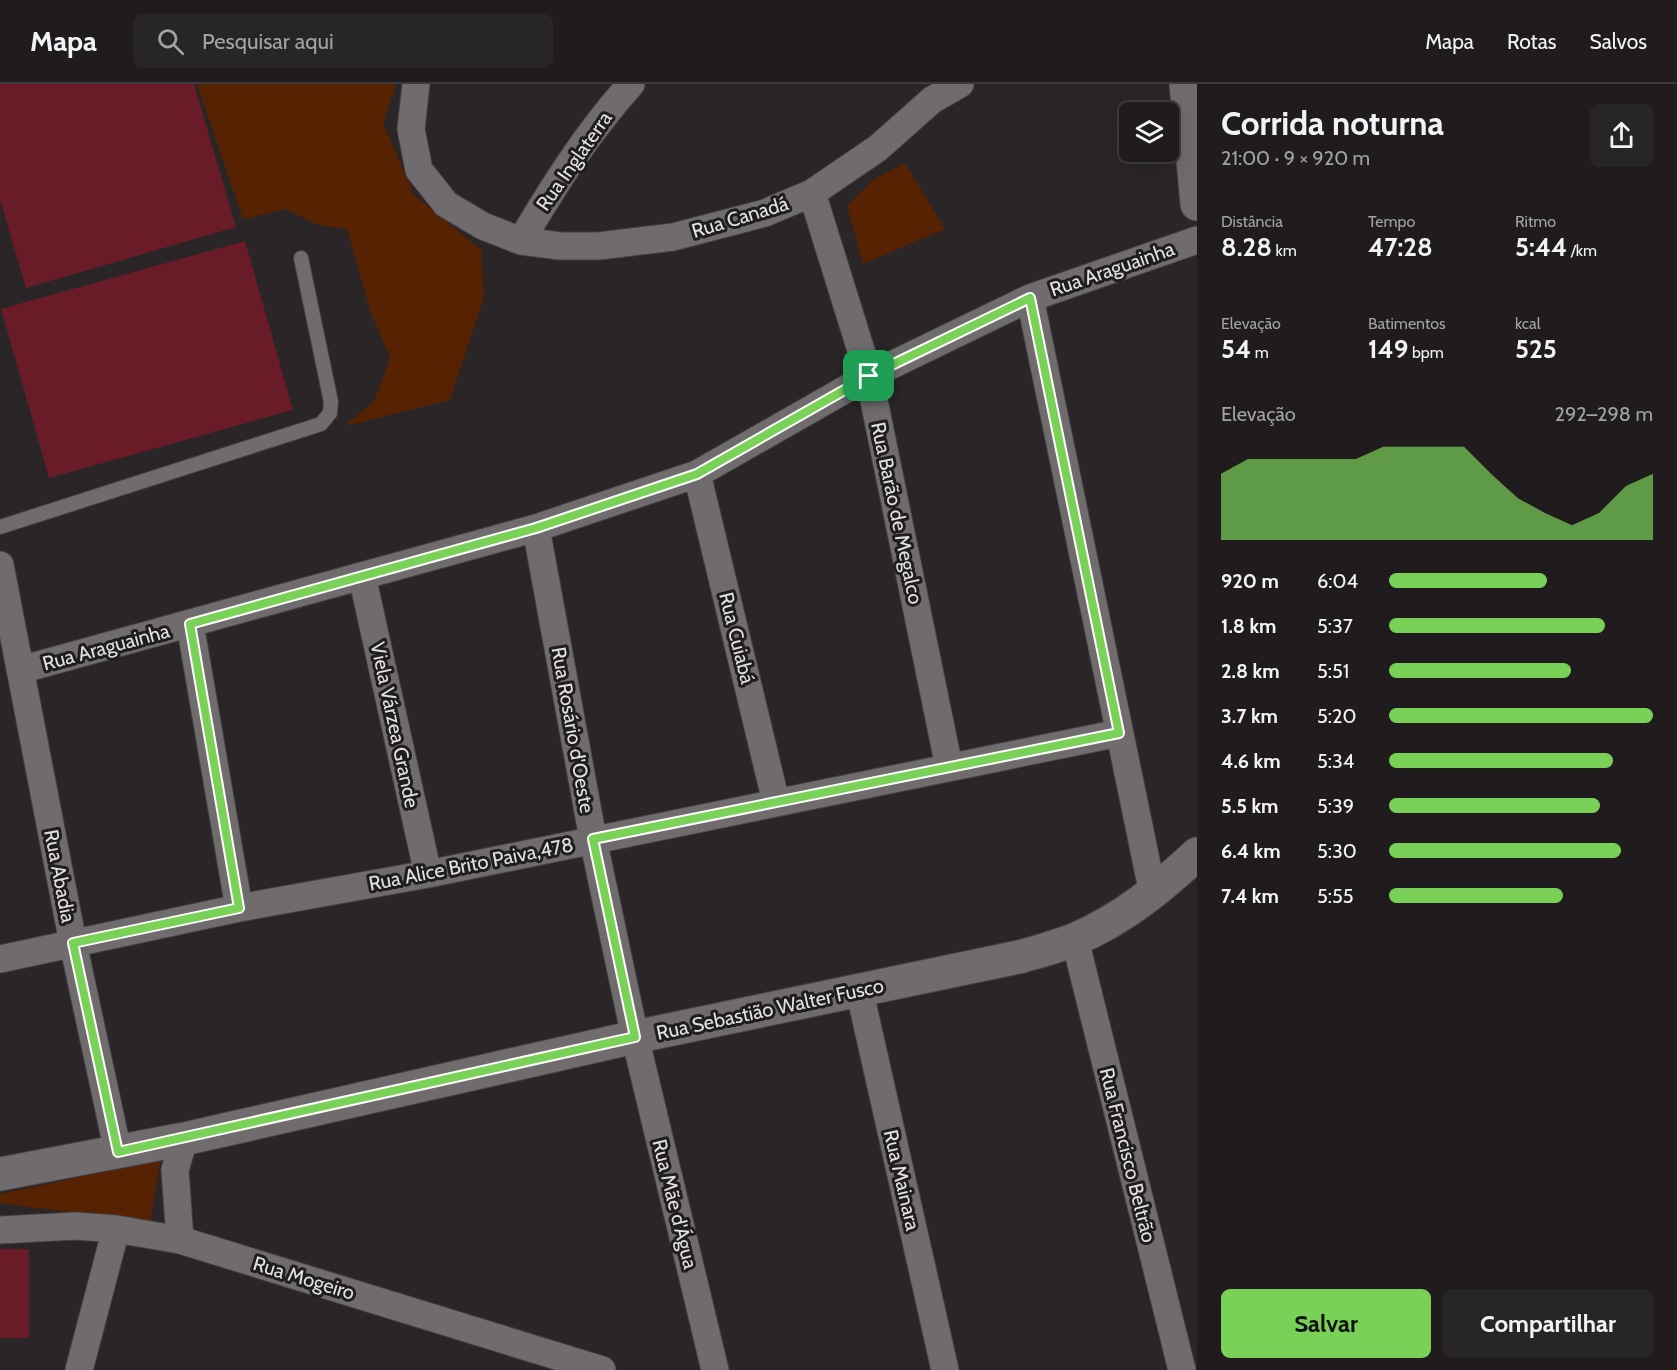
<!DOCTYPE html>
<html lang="pt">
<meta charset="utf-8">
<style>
:root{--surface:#201c1e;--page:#282527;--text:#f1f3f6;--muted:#a2a1a4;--line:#3d3a3c;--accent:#7ad157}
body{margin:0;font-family:Cabin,sans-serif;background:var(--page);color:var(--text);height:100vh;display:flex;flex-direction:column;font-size:22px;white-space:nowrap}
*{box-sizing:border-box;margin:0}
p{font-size:20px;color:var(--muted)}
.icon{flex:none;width:33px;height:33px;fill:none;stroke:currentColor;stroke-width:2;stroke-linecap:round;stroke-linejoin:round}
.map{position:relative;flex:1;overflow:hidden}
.panel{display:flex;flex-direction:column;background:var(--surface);width:480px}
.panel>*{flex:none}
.tools{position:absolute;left:1119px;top:18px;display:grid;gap:12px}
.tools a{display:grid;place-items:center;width:60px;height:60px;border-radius:9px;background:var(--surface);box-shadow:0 6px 24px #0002,0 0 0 2px var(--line);font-size:30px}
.pin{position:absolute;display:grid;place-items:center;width:51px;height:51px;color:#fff;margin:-26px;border-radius:12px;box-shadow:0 3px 9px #0006}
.round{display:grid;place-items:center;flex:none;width:63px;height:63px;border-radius:9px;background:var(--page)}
.headline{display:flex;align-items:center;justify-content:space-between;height:102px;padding:0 24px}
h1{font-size:33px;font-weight:700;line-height:45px}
.figures{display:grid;grid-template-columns:repeat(3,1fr);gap:9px;height:102px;padding:6px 24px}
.figures div{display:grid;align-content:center}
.figures b{font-size:26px;font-weight:700}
.figures small{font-size:16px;font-weight:400}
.figures p{font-size:16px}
.chart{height:168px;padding:12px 24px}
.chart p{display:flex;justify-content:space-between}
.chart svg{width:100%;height:108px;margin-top:6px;fill:var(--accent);opacity:.7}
.cta{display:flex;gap:12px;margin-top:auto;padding:12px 24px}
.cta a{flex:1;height:69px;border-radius:9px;background:var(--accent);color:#111;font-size:24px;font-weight:700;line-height:69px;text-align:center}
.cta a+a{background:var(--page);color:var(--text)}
ul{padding:0 24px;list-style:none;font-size:20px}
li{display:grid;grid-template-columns:96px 72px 1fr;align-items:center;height:45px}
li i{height:15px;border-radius:8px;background:var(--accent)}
header{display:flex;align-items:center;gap:36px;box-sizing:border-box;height:84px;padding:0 30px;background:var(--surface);border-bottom:2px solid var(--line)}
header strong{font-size:28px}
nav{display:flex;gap:33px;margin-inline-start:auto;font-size:21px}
.search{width:420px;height:54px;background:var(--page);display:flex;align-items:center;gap:15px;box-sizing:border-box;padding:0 21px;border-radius:9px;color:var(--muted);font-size:22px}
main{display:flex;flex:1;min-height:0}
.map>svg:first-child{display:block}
</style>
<header>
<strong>Mapa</strong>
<div class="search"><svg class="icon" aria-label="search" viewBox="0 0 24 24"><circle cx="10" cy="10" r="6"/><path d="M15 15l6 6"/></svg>Pesquisar aqui</div>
<nav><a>Mapa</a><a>Rotas</a><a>Salvos</a></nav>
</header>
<main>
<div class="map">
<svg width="1197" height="1286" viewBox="0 0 1197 1286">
<rect width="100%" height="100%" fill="#2a2628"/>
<path fill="#562202" d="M197,0H396L383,39L414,111L481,166L484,213L450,316L345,342L375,316L390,274L370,226L347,145L318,141L286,125L243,135Z
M905,79L945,145L863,180L847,122L874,95Z
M160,1076L150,1139L0,1119V1110Z"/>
<path fill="#691c27" d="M0,0H194L236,143L26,204L0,116Z
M245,157L293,326L49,394L1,225Z
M0,1165H29V1254H0Z"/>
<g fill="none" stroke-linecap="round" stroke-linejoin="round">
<defs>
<path id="service" d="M0,443L321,340L330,329L331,318L301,174"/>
<path id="minor" d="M416,0L411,45L419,86L446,120L483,142L521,157L560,162H599L673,153L765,129L812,109L878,64L932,16L960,0
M812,109L869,292L949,683
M521,157C555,100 587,49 631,0
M1030,214L1153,810
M697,390L776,718
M536,444L593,755L635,953L715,1286
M0,481L73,859L118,1068
M362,492L428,790
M190,540L239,824
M20,586L536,444L697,390L869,292L1030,214L1197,156
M1075,856L1182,1286
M0,875L239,824L428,790L1119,649
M859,905L945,1286
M0,1146L75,1142L116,1145L180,1156L602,1286
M180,1156L175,1086L184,1055
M79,1286L116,1145"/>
<path id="tertiary" d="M1186,0L1197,120
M0,1090L184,1055L635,953L1023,872C1040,867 1059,862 1076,855C1124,834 1159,805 1197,770"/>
</defs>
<use href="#service" stroke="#444143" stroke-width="16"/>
<use href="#minor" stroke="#444143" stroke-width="29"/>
<use href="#tertiary" stroke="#444143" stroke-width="35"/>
<use href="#service" stroke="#706c6e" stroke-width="14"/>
<use href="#minor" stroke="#706c6e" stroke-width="27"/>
<use href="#tertiary" stroke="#706c6e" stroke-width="33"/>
</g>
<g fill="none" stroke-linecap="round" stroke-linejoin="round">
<defs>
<path id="route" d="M1030,214L1119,649L593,755L635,953L118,1068L73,859L239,824L190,540L536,444L697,390L869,292Z"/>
</defs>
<use href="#route" stroke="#fff" stroke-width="12"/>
<use href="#route" stroke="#7ad157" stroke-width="8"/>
</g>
<g text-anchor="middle" stroke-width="6" stroke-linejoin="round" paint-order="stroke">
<g font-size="20" fill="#e2e0e1" stroke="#201d1e">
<text transform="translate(574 77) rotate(-55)" y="7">Rua Inglaterra</text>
<text transform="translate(740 133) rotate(-17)" y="7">Rua Canadá</text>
<text transform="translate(1112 185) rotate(-19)" y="7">Rua Araguainha</text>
<text transform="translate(897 429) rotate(78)" y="7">Rua Barão de Megalco</text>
<text transform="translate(737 554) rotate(76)" y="7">Rua Cuiabá</text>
<text transform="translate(106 563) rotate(-15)" y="7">Rua Araguainha</text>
<text transform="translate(395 641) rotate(78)" y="7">Viela Várzea Grande</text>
<text transform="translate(573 646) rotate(80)" y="7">Rua Rosário d'Oeste</text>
<text transform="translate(471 780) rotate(-11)" y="7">Rua Alice Brito Paiva,478</text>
<text transform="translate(60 792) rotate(79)" y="7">Rua Abadia</text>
<text transform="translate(770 925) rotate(-12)" y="7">Rua Sebastião Walter Fusco</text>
<text transform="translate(1128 1071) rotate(76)" y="7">Rua Francisco Beltrão</text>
<text transform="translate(902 1096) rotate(77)" y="7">Rua Mainara</text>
<text transform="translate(675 1120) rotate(76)" y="7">Rua Mãe d'Água</text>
<text transform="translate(304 1194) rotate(17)" y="7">Rua Mogeiro</text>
</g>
</g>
</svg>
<div class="tools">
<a><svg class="icon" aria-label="layers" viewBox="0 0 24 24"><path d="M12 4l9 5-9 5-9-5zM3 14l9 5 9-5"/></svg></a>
</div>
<div class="pin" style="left:869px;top:292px;background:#1e9e55"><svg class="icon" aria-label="arrive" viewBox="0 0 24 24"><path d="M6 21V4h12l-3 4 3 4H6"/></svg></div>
</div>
<section class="panel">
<div class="headline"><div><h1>Corrida noturna</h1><p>21:00 · 9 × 920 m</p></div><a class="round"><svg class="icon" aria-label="share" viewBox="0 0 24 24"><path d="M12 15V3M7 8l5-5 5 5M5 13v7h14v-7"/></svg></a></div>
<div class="figures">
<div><p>Distância</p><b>8.28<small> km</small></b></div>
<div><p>Tempo</p><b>47:28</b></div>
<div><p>Ritmo</p><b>5:44<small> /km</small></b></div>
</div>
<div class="figures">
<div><p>Elevação</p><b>54<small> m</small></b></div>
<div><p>Batimentos</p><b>149<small> bpm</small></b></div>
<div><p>kcal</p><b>525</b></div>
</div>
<div class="chart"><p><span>Elevação</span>292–298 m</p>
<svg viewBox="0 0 160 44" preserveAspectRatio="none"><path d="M0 44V17L10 11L20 11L30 11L40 11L50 11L60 6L70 6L80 6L90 6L100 17L110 27L120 33L130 38L140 33L150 22L160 17V44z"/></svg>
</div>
<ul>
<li><b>920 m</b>6:04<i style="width:60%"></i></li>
<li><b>1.8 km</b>5:37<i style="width:82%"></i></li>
<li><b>2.8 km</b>5:51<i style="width:69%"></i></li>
<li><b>3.7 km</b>5:20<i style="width:100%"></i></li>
<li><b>4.6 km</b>5:34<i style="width:85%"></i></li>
<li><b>5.5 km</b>5:39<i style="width:80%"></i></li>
<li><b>6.4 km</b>5:30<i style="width:88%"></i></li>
<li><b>7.4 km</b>5:55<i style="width:66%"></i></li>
</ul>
<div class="cta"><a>Salvar</a><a>Compartilhar</a></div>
</section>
</main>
